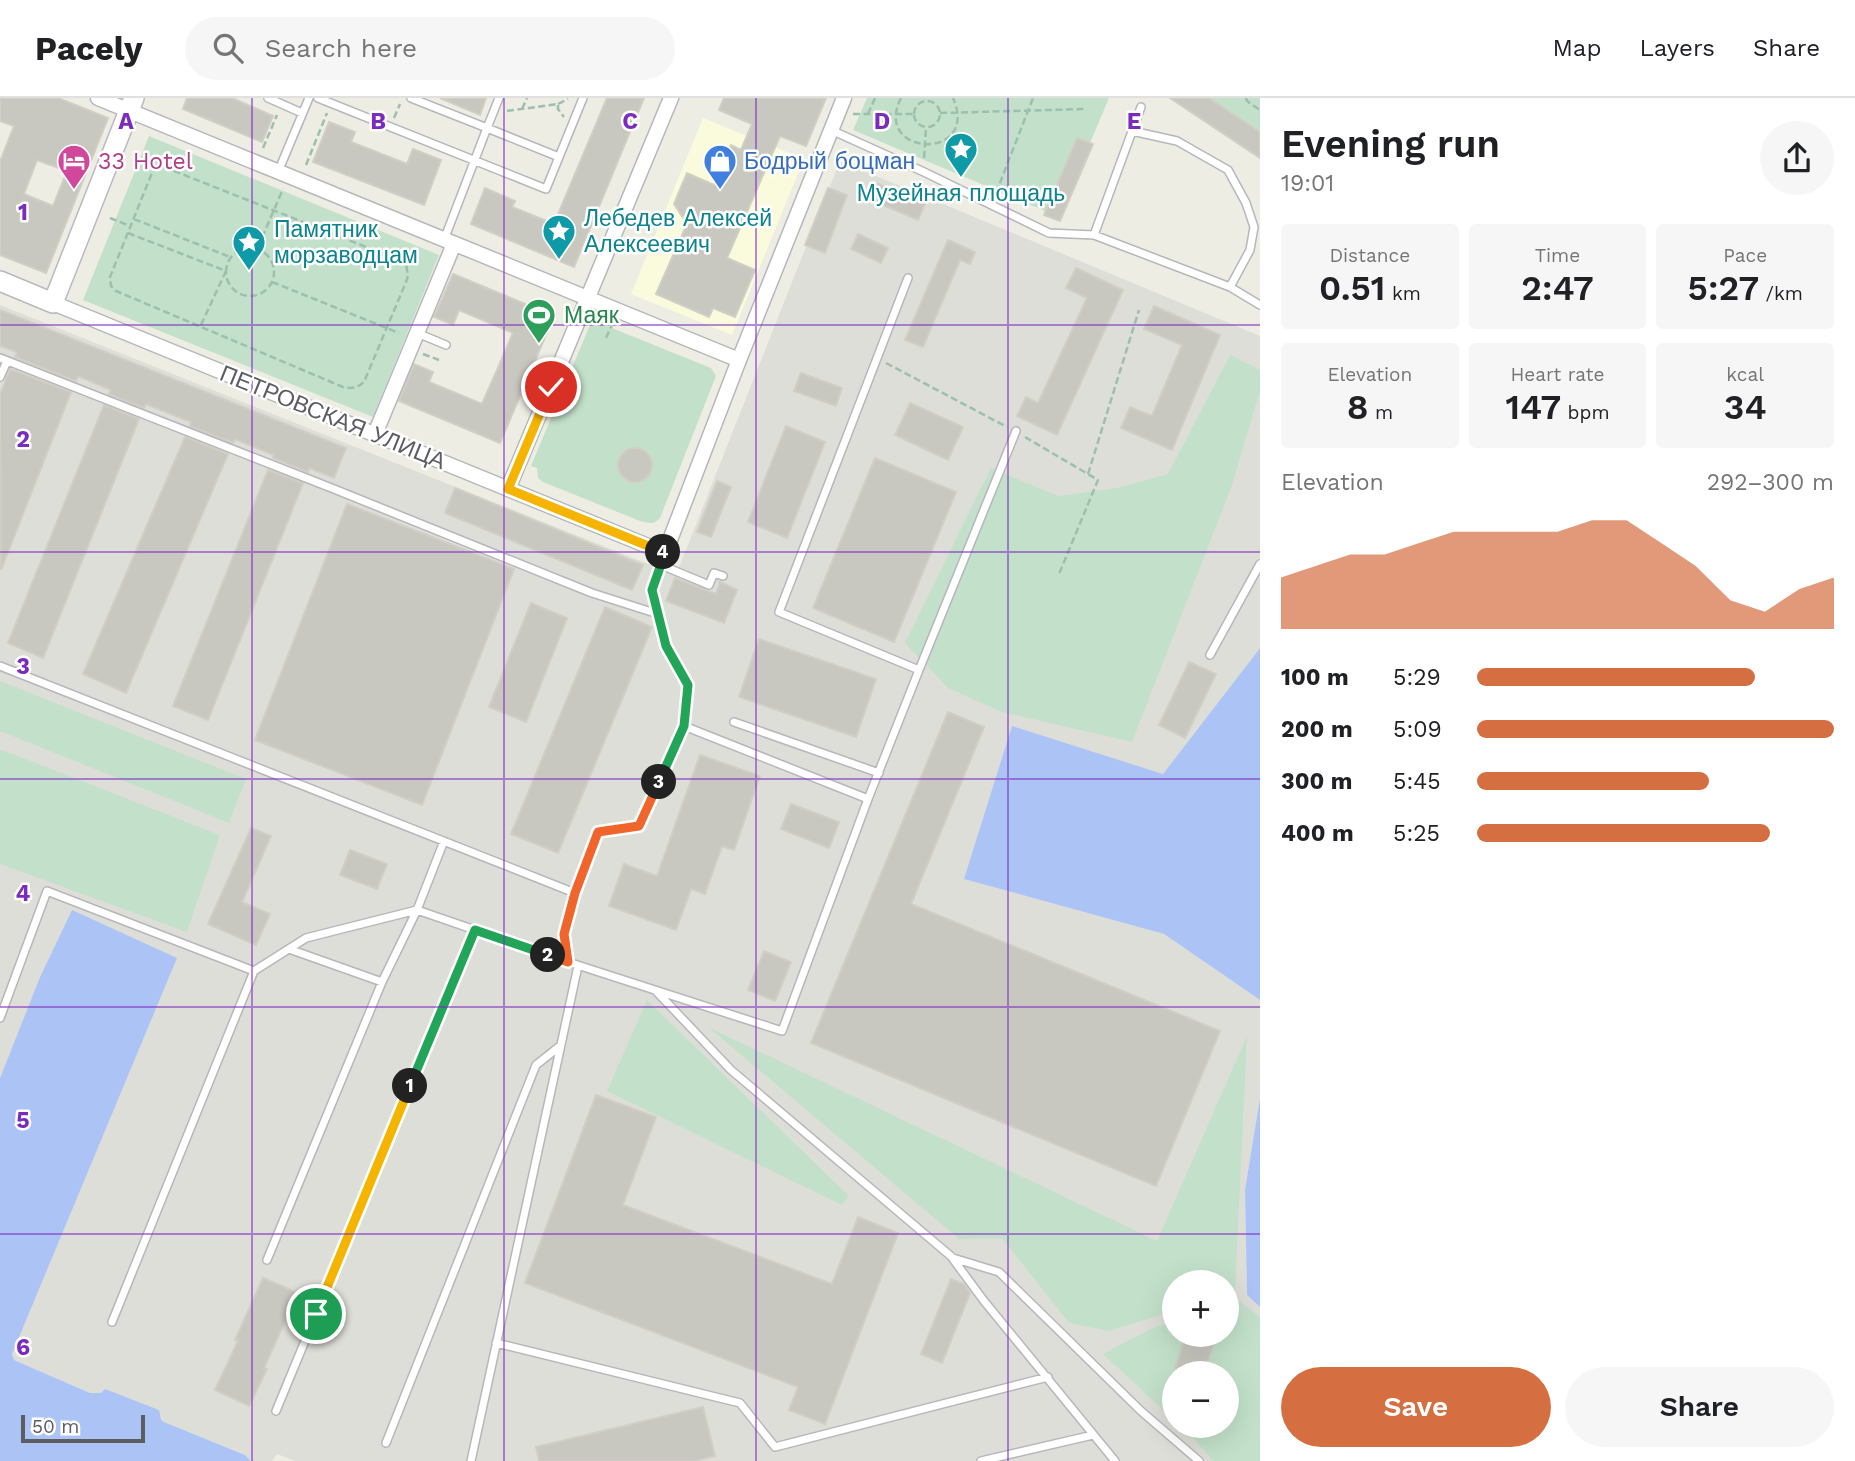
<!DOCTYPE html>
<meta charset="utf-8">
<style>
:root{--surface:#fff;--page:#f6f6f6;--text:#202124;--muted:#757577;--line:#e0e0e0;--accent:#d56f41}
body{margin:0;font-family:"Work Sans",sans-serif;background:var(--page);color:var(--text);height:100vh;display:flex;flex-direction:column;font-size:26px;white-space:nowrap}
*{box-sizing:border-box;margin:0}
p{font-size:23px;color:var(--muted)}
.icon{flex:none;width:38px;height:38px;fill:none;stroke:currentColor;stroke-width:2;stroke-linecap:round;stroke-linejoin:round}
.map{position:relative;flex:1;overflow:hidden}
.panel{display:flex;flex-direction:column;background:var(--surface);width:595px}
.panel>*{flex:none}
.buttons{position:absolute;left:1162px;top:1172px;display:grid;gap:14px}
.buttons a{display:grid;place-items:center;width:77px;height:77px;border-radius:50%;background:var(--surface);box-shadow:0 7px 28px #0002;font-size:35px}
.scale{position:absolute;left:21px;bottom:18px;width:124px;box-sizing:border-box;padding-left:7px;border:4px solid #5c5d63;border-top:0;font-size:19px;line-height:24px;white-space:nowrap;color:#5c5d63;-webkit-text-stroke:5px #fff;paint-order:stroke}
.pin{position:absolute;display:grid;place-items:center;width:60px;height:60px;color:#fff;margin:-30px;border:4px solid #fff;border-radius:50%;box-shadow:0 2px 7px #0007}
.km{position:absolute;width:35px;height:35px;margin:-18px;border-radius:50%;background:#222;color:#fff;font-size:19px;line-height:35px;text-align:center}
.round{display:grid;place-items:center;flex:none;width:74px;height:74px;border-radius:37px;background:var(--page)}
.summary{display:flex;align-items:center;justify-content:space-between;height:119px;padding:0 21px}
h1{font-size:38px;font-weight:600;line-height:52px}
.metrics{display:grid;grid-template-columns:repeat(3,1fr);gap:10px;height:119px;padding:7px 21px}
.metrics div{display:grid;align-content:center;border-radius:7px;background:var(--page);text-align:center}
.metrics b{font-size:35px;font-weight:600}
.metrics small{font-size:19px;font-weight:400}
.metrics p{font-size:19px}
.chart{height:196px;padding:14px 21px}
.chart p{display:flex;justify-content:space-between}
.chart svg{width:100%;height:126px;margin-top:7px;fill:var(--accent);opacity:.7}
.button{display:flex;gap:14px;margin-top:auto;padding:14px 21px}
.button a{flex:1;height:80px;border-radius:42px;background:var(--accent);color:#fff;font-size:28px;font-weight:600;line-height:80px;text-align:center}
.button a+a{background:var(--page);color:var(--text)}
ul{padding:0 21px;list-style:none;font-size:23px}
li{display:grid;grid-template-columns:112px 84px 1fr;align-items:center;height:52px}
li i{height:18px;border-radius:9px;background:var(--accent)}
header{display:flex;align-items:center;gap:42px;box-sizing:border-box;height:98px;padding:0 35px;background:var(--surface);border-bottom:2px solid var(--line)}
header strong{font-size:33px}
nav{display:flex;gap:38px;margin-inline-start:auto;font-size:24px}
.search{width:490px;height:63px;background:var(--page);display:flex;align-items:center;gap:18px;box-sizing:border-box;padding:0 24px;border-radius:38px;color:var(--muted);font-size:26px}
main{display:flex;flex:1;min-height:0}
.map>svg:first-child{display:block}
</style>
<header>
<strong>Pacely</strong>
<div class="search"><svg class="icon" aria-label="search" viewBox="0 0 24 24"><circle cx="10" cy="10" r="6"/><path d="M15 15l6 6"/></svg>Search here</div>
<nav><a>Map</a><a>Layers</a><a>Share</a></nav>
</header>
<main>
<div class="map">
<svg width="1260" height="1363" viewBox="0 0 1260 1363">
<rect width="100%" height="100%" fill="#edede4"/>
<path fill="#fafadc" d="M703,20L804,61L732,237L631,196Z"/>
<path fill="#deded8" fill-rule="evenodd" d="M840,63L1260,238V550L1163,676L1012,629L965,781L1164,836L1260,902V1000L1245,1093L1247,1197L1260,1209V1363H295L277,1356L272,1363H251L245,1357L164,1324L159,1316L101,1295H90L14,1262L12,1256L72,812L40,879L0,980V207L676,477ZM1174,1185H1227V1237H1174ZM1174,1276H1227V1328H1174Z"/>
<path fill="#c3e1ca" d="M867,0H1109L1090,45L1077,40L1045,113L853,32Z
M1209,0H1260V34Z
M149,38L439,157L373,319L83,202Z
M592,222L711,270L716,278L660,420C655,427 648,425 640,423L543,384L538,380L537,370L531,368Z
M1230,257L1260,272V293L1231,390L1132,644L1002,614L948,590L905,545L991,370L1058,398L1117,390L1168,376Z
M0,583L246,681L229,725L0,633Z
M0,651L220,737L187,834L0,766Z
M647,902L849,1098L842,1107L607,993Z
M708,929L1157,1143L1247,938L1235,1195L1227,1197V1185H1174V1213L1109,1233L1069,1225L1002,1140L959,1141Z
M1239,1203L1260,1219V1363H1213L1193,1340L1181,1328H1227V1276H1203L1217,1237H1227V1207Z
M1174,1223V1237H1186L1175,1270L1192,1276H1174V1322L1103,1256L1151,1231Z"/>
<path fill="#acc4f5" d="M1260,550V902L1164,836L964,781L1012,628L1163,676Z
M72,812L177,860L12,1256L14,1262L90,1295H101L105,1291L159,1312L161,1321L164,1324L245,1357L251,1363H0V980L40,879Z
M1260,1000V1209L1247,1197L1245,1092Z"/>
<path fill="#c8c7c0" stroke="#d1cfc3" stroke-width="2" fill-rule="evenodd" d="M0,0H58L108,20L46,175L0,157V64L14,28L0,23ZM37,62L67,73L53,108L24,96Z
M187,0H232L273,18L262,44L183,11Z
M440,0H486L480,17Z
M607,0H644L574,169L471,126L485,90L515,103L512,109L554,126Z
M724,0H826L806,48L780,38L727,160L755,172L735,219L713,210L709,219L656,196L687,126L674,106L687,75L714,87L731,47L741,52L752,26L719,12Z
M1170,0H1209L1260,34V60Z
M329,24L355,34L351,44L407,66L413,51L441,62L424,107L313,64Z
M1077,40L1093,46L1060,123L1044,117Z
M876,85L925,106L918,122L869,101Z
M828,90L847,97L825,155L805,147Z
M858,136L888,150L881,165L851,151Z
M948,142L975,154L970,166L960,162L923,249L905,242Z
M1076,170L1123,192L1057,337L1017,318L1026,299L1038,305L1087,200L1066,190Z
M453,176L554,218L500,345L399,303L414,266L433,274L429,284L482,306L497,272L513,235L459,212L453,227L434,219Z
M1154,208L1220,237L1172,352L1121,330L1130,309L1152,318L1182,247L1144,231Z
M0,212L346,350L334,380L309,370L308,374L273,360L274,357L235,341L233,345L190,328L191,324L146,306L144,310L109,296L111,292L78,278L76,283L15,259L17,254L0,248Z
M10,271L71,294L1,472L0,297Z
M801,275L842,290L836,308L794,293Z
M910,305L963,329L948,362L895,337Z
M104,307L139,321L43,560L8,545Z
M786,328L825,344L787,440L748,424Z
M185,339L228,356L126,595L83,576Z
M618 367a17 17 0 1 1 34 0a17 17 0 1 1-34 0Z
M875,360L956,394L894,544L813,510Z
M268,372L303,385L208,622L173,608Z
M717,383L731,389L711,439L697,434Z
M455,390L643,467L632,492L445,415Z
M347,406L514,471L422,707L255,642Z
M675,480L716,496L720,484L737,492L724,525L666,503Z
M531,505L567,520L526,624L489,609Z
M605,509L652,529L558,755L511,736Z
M759,541L876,581L856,639L739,599Z
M1189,564L1216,576L1185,640L1159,627Z
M948,614L984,629L911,806L1220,933L1156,1088L811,945Z
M700,657L760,678L734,752L722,748L705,796L691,791L676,832L609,808L624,766L657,778Z
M791,706L839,724L829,750L781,731Z
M251,730L271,738L242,804L270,816L256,847L208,826Z
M350,752L387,766L377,791L340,777Z
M764,853L791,864L775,903L748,892Z
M596,997L656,1019L623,1107L832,1186L858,1119L898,1135L825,1326L789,1312L798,1289L525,1185Z
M263,1180L298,1195L264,1270L267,1271L249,1308L215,1292L238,1243L235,1242Z
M951,1181L964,1186L970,1195L942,1265L921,1256Z
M1186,1237H1217L1203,1276H1192L1175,1270Z
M703,1309L715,1358L695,1363H539L536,1349Z"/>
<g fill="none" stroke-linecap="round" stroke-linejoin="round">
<defs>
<path id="lane" d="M268,0L302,15
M318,0L546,91L583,0
M411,0L487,30L499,0
M831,32L924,74L1049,135L1094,137L1230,189L1260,207
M1132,33L1177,43L1228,72L1246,105L1254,129L1250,152L1230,189
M278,74L309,0
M1094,137L1141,9
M444,142L487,30L559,59
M417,235L446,247
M0,260L334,391L592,495L658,516
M0,279L7,263
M661,467L709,487L714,475L723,478
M1210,557L1260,466
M0,568L575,795L599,734L639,728L684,628L688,587L666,549L652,492L665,455
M919,572L1016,333
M734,624L879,675
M684,628L868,701L919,572L779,514L908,180
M575,795L564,836L568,864L782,933L868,701
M289,851L382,884L417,812L568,864
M657,894L731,972L953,1160L999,1174L1141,1313L1199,1363
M0,920L47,793L254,873L306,840L417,812L444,743
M953,1161L984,1203L1115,1363
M267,1162L382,884
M112,1224L254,873
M496,1245L740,1305L775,1349L1048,1279
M276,1313L475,832
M386,1345L536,967L560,948
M471,1363L578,868
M981,1363L1093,1337"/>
<path id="street" d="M98,0L739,262
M53,205L665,455L739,262L844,0
M375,336L454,146
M508,391L671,0"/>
<path id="secondary" d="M0,183L53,205L134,0"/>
</defs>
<use href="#lane" stroke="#b6b7bc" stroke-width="10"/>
<use href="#street" stroke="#b6b7bc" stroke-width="17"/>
<use href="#secondary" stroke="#b9bac0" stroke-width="22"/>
<path stroke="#9cbfae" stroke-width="2.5" stroke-dasharray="7 3.5" stroke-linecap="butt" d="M901,0C871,59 981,64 953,0
M1246,0L1247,3L1260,12
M914 16a13 13 0 1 1 26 0a13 13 0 1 1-26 0Z
M558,6L568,1
M522,11L527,0
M507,13L558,6V11L564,19
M940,15L1086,11
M853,16H915
M868,16L875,0
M394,20L400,6
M263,50L277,17
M924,60L926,29
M306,67L327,15
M164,69L399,162L406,166L408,178L406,184L364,284C357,290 352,291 343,289L116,193L111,188L110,179L152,75L157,70Z
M996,95L1033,0
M110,120L130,128
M134,121L230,159
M128,135L226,173L200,229
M258,149L283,91
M226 174a24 24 0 1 1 48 0a24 24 0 1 1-48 0Z
M272,184L399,235
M606,240L612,227
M423,256L439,262
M886,265L1007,329
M1025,339L1098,382L1059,476
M1088,376L1139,212"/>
<use href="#lane" stroke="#fff" stroke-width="7"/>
<use href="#street" stroke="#fff" stroke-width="14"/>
<use href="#secondary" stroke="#fff" stroke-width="19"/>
</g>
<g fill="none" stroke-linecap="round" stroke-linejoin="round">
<defs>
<path id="split-1" d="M316,1216L410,988"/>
<path id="split-2" d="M410,988L475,832L548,857"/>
<path id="split-3" d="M548,857L568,864L564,836L575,795L598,734L639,728L659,684"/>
<path id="split-4" d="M659,684L684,628L688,587L666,548L652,492L665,455L663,454"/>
<path id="split-5" d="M551,289L508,391L663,454"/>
</defs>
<use href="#split-1" stroke="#fff" stroke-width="14"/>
<use href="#split-2" stroke="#fff" stroke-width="14"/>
<use href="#split-3" stroke="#fff" stroke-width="14"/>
<use href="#split-4" stroke="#fff" stroke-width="14"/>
<use href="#split-5" stroke="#fff" stroke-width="14"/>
<use href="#split-1" stroke="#f5b400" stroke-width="9"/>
<use href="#split-2" stroke="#22a559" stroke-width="9"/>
<use href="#split-3" stroke="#f0652b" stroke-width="9"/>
<use href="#split-4" stroke="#22a559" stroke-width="9"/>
<use href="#split-5" stroke="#f5b400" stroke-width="9"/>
</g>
<path fill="none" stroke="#7b2cbf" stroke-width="2" stroke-opacity="0.55" d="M252,0V1363M504,0V1363M756,0V1363M1008,0V1363M0,227H1260M0,454H1260M0,681H1260M0,909H1260M0,1136H1260"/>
<defs>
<symbol id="sight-pin" viewBox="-11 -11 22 30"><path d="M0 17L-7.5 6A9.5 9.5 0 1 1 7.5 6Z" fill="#0f9aa8" stroke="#fff"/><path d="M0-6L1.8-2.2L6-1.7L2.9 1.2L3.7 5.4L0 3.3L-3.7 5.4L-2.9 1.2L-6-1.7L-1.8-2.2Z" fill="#fff"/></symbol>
<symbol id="hotel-pin" viewBox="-11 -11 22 30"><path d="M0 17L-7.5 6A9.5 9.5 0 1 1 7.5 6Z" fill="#d1479c" stroke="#fff"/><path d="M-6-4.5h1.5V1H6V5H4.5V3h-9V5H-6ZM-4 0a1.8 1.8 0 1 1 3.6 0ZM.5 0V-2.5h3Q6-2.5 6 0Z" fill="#fff"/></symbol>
<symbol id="shop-pin" viewBox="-11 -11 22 30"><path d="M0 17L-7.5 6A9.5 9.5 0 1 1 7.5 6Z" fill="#3f7fe0" stroke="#fff"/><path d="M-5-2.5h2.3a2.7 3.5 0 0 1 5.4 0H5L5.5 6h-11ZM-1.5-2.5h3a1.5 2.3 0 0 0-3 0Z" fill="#fff"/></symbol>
<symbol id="stadium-pin" viewBox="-11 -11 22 30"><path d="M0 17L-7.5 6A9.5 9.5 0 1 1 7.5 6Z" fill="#2e9e5b" stroke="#fff"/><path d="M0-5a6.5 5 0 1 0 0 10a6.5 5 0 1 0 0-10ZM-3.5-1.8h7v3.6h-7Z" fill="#fff"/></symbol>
</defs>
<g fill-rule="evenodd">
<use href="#sight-pin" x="942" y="32" width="38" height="52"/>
<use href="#hotel-pin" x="55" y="44" width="38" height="52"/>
<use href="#shop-pin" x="701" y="44" width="38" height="52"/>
<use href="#sight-pin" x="540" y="114" width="38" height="52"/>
<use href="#sight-pin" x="230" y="125" width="38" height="52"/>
<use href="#stadium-pin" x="520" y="198" width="38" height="52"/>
</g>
<g text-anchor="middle" stroke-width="5" stroke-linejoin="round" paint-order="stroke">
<g font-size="23" fill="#b23c85" stroke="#fff" text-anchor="start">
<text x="98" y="71">33 Hotel</text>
</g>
<g font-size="23" fill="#366cbe" stroke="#fff" text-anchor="start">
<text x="744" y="71">Бодрый боцман</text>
</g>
<g font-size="23" fill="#0d838f" stroke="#fff" text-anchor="start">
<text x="961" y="103" text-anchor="middle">Музейная площадь</text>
<text x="584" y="128">Лебедев Алексей<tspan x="584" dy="26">Алексеевич</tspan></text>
<text x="274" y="139">Памятник<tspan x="274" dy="26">морзаводцам</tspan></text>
</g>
<g font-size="23" fill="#27864d" stroke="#fff" text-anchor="start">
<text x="564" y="225">Маяк</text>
</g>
<g font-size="23" fill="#5c5d63" stroke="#fff">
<text transform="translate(333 319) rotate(22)" y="8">ПЕТРОВСКАЯ УЛИЦА</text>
</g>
</g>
<g font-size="23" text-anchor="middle" font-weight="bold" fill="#7b2cbf" stroke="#fff" stroke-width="5" stroke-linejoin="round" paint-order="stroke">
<text x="126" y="31">A</text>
<text x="378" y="31">B</text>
<text x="630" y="31">C</text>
<text x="882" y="31">D</text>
<text x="1134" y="31">E</text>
<text x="23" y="122">1</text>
<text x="23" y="349">2</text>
<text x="23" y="576">3</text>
<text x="23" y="803">4</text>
<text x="23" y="1030">5</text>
<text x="23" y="1257">6</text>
</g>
</svg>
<div class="buttons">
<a>+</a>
<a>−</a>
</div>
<div class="scale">50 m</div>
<div class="pin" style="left:316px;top:1216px;background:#1e9e55"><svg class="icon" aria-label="arrive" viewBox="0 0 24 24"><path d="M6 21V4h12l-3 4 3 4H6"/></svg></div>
<div class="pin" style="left:551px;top:289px;background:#d93025"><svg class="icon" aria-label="check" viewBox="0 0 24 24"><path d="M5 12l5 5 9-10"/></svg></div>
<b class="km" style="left:410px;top:988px">1</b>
<b class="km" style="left:548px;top:857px">2</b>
<b class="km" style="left:659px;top:684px">3</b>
<b class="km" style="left:663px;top:454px">4</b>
</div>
<section class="panel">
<div class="summary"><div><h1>Evening run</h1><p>19:01</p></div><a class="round"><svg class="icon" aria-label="share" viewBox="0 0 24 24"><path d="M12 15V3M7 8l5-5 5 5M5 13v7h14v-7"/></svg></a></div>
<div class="metrics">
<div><p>Distance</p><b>0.51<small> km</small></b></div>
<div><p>Time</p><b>2:47</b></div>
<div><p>Pace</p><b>5:27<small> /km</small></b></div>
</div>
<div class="metrics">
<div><p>Elevation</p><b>8<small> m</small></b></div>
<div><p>Heart rate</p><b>147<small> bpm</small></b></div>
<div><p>kcal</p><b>34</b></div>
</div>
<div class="chart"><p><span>Elevation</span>292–300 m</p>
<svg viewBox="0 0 160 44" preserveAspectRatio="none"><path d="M0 44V26L10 22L20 18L30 18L40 14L50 10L60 10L70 10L80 10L90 6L100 6L110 14L120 22L130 34L140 38L150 30L160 26V44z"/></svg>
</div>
<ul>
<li><b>100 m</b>5:29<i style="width:78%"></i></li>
<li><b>200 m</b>5:09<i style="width:100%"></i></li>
<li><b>300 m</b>5:45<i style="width:65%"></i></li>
<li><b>400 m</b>5:25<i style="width:82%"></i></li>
</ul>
<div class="button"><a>Save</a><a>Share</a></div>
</section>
</main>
